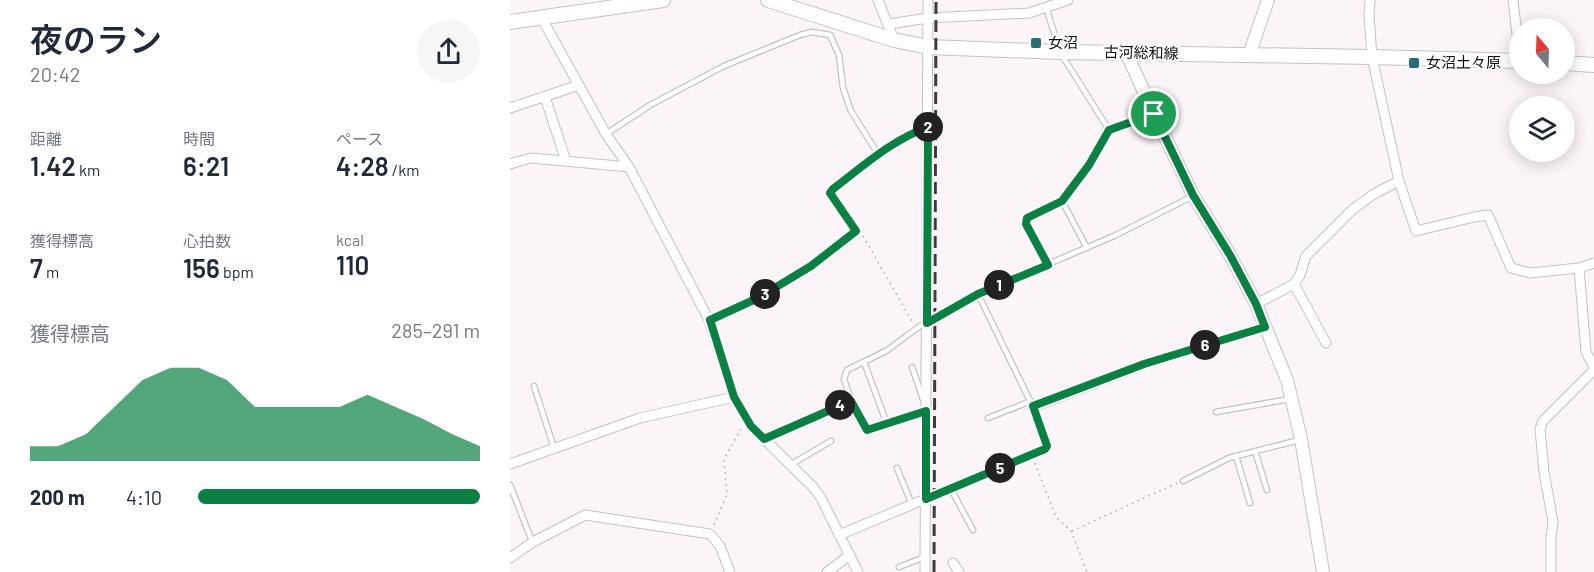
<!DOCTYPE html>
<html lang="ja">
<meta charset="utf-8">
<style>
:root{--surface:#fff;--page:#f6f6f7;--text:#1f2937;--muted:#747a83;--accent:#0b8043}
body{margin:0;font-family:Barlow,"Noto Sans JP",sans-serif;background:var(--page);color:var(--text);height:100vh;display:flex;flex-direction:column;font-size:22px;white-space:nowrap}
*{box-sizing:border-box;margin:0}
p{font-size:20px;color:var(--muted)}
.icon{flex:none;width:33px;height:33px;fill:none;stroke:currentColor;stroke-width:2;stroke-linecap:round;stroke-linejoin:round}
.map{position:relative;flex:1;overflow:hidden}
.details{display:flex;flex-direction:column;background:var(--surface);width:510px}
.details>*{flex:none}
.needle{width:39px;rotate:341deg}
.tools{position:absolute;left:999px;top:18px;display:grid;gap:12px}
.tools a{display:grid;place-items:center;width:66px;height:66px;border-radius:50%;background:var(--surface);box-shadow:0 3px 15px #0003;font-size:30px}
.pin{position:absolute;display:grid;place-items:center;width:51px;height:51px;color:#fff;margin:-26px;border:3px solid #fff;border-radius:50%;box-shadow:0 2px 6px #0007}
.km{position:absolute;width:30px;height:30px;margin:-15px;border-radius:50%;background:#222;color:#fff;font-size:16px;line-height:30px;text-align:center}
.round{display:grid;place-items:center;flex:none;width:63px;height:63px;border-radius:32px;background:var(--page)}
.headline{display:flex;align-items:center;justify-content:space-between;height:102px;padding:0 30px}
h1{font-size:33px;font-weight:600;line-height:45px}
.metrics{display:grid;grid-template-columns:repeat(3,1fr);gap:9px;height:102px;padding:6px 30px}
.metrics div{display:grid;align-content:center}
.metrics b{font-size:26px;font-weight:600}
.metrics small{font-size:16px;font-weight:400}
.metrics p{font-size:16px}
.chart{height:168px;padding:12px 30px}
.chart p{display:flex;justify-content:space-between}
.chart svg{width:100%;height:108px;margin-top:6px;fill:var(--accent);opacity:.7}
ul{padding:0 30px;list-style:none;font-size:20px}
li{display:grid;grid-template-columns:96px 72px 1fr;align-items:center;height:45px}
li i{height:15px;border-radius:8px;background:var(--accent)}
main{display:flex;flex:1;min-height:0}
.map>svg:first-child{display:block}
</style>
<main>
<section class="details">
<div class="headline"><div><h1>夜のラン</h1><p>20:42</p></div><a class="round"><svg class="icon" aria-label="share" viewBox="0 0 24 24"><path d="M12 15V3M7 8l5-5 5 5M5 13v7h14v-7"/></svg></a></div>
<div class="metrics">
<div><p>距離</p><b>1.42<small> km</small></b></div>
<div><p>時間</p><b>6:21</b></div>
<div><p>ペース</p><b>4:28<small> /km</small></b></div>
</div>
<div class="metrics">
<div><p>獲得標高</p><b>7<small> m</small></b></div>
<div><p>心拍数</p><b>156<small> bpm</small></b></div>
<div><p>kcal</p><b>110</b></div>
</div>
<div class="chart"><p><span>獲得標高</span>285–291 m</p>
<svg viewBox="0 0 160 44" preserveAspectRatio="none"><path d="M0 44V38L10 38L20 33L30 22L40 11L50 6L60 6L70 11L80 22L90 22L100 22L110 22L120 17L130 22L140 27L150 33L160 38V44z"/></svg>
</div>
<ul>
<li><b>200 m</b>4:10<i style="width:100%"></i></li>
</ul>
</section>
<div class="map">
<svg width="1084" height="572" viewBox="0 0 1084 572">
<rect width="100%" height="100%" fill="#fbf5fa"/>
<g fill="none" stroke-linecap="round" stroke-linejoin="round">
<defs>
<path id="service" d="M536,7L550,52L599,130
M96,134L142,104L214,66L290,35L302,32L320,35L329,55L333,88L341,111L368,154
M552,201L577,248
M538,265L516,224L517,218L552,201L579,165L599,130L644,114
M468,294L523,407
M199,320L248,298L301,266L346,231L320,193L323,189C352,166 381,140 416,127
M417,323L468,294L604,236L681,197
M410,326L376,351L337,370L334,379L341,401L357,430L416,411
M354,362L377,424
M402,367L413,399
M24,386L44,448
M706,412L780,399
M478,418L521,401
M254,439L341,401
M745,451L757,490
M726,456L740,503
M280,465L321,441
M387,468L402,505
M673,481L719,458L789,440
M0,485L22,541
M441,489L463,530
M389,567L415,557"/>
<path id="minor" d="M368,0L384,40
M860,0L859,16L862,57L889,181L906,231L964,217L978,215L1001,268L1020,273L1069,268L1084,263
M1003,0L1010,61
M31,17L96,134L119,167L199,320L224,397L241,426L303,487L311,498L348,572
M379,24L418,18L519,13L558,0
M35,97L56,161
M0,108L69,85
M0,164L21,158L119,167
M1069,268L1076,352L1084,367
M784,284L816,343
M746,304L784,284L790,275L796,256L843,209L864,194L889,181
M0,464L130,418L224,397
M329,535L535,449L537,446L523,407L635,364L755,327
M0,558L23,542L75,515L200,534L210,546L220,572
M443,563L449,572
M317,572L340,555
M415,572L418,0
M1041,572V537L1043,522L1034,472L1030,429L1033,421L1084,370"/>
<path id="tertiary" d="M616,52L644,114L683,195L720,255L746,304L777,380L791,439L813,572
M739,55L758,0"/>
<path id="secondary" d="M258,0L384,40L418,47L550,52L862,57L1010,61
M0,22L153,0
M1054,63L1084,65"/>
</defs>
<use href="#service" stroke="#c6c1c5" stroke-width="7"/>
<use href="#minor" stroke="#c6c1c5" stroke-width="11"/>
<use href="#tertiary" stroke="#c6c1c5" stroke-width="14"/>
<use href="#secondary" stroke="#c6c1c5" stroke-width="16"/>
<path stroke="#aea9ad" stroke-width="1.5" stroke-dasharray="1.5 4.5" stroke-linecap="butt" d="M353,236L403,323
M525,463L546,517L561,531L577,572
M204,525L217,494L214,459L231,429
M562,531L667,483"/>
<use href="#service" stroke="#fff" stroke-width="4.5"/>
<use href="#minor" stroke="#fff" stroke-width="9"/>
<use href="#tertiary" stroke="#fff" stroke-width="12"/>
<use href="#secondary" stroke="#fff" stroke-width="14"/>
<path stroke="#3e3b3d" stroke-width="3" stroke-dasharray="12 6" stroke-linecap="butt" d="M424,572L426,0"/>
</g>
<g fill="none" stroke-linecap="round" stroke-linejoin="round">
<defs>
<path id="route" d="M644,114L683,195L720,255L746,304L755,327L634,364L523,406L537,446L535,449L416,499V411L357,430L341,401L254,439L241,426L224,397L200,320L248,298L301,266L346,231L320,193L323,189C353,166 382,140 418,127L417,323L468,294L538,265L516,224L517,218L552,201L579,165L599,130Z"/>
</defs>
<use href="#route" stroke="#fff" stroke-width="12"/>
<use href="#route" stroke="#0b8043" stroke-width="8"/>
</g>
<g fill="#256e77" stroke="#fff" stroke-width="2">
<rect x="520" y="37" width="12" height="12" rx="3"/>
<rect x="898" y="57" width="12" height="12" rx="3"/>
</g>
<g text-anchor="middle" stroke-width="5" stroke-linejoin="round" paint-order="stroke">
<g font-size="15" fill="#110f10" stroke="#fff" text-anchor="start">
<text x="538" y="48">女沼</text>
<text x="916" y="68">女沼土々原</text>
</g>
<g font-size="15" fill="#110f10" stroke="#fff">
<text transform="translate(631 53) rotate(1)" y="5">古河総和線</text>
</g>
</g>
</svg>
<div class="tools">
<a><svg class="needle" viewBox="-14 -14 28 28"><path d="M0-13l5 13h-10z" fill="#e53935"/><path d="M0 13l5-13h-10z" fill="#747a83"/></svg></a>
<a><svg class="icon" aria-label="layers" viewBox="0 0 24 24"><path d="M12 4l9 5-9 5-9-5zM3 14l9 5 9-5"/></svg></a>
</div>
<div class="pin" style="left:644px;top:114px;background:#1e9e55"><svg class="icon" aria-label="arrive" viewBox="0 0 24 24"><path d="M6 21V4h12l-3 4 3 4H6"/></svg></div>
<b class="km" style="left:489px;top:285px">1</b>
<b class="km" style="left:418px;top:127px">2</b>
<b class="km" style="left:255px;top:294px">3</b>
<b class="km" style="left:330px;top:405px">4</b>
<b class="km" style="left:490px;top:468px">5</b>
<b class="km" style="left:695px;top:345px">6</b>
</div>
</main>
